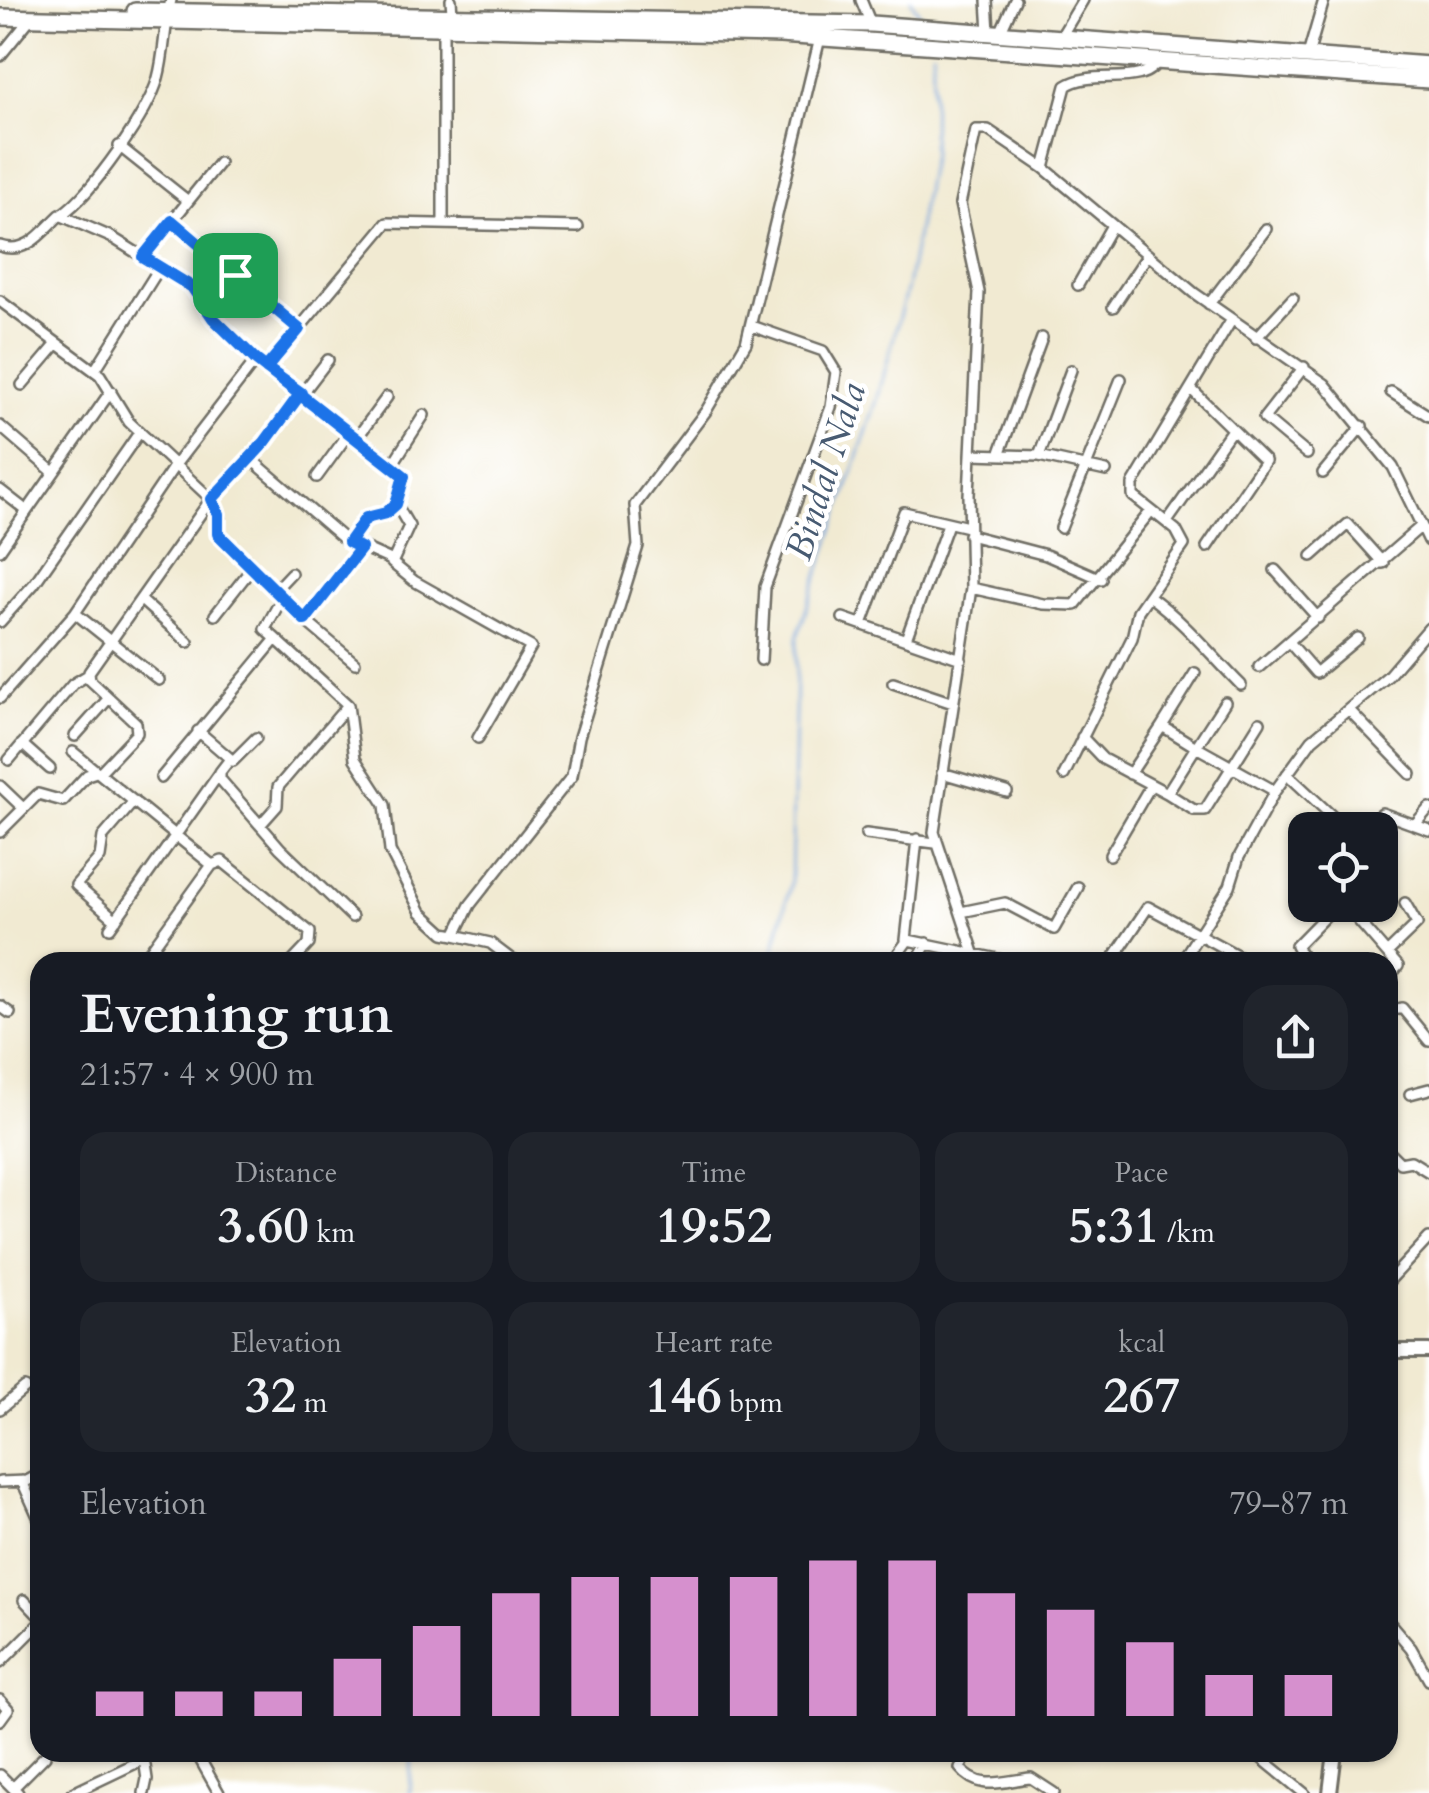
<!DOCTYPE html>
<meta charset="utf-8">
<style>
:root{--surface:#171b24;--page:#20242c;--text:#f1f3f6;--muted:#9ea1a6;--accent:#d690ce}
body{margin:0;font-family:Cardo,serif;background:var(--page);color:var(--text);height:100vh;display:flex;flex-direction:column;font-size:38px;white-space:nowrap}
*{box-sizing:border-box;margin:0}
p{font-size:32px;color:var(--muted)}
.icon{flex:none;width:55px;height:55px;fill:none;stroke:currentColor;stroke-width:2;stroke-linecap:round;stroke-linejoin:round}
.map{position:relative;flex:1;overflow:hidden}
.side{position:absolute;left:30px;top:952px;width:1368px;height:810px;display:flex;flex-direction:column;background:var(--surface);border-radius:30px;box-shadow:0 2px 8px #0004}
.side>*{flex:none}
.controls{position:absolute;left:1288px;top:812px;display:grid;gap:20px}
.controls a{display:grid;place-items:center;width:110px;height:110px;border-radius:20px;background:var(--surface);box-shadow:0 2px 8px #0004;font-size:50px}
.pin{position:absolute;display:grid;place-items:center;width:85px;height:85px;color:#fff;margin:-42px;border-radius:20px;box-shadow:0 5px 15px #0006}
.round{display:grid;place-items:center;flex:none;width:105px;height:105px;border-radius:30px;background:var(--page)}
.overview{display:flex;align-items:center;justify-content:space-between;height:170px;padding:0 50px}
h1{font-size:55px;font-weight:700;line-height:75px}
.metrics{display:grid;grid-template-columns:repeat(3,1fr);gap:15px;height:170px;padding:10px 50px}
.metrics div{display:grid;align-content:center;border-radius:25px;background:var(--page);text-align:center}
.metrics b{font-size:50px;font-weight:700}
.metrics small{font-size:28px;font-weight:400}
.metrics p{font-size:28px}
.chart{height:280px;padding:20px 50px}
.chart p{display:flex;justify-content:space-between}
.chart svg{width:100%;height:180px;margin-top:10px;stroke:var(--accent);stroke-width:6}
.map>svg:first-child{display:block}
</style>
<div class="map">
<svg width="1429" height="1793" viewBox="0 0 1429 1793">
<rect width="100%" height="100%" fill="#fff"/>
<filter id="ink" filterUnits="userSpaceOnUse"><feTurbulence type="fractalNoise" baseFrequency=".01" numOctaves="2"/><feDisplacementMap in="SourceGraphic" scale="20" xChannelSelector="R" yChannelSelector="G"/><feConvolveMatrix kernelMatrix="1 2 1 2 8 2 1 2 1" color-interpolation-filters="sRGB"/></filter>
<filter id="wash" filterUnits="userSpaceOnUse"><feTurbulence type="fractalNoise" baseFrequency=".0048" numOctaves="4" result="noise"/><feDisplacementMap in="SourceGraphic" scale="40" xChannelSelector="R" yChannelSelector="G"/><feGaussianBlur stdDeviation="2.25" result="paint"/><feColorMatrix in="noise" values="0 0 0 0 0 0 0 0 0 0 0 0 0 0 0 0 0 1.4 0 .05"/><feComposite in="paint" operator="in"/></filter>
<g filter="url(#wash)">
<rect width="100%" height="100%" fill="#f1ead2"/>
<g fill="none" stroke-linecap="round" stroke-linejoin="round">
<path stroke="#73a3dd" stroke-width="2.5" d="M911,0L923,20
M771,962L791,882L797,637L878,397L907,287L932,153L933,51
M410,1793L412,1752"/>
</g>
</g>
<g filter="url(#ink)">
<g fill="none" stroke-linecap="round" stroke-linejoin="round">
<defs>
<path id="street" d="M451,0L452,13
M861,0L871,24
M987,0L989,32
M1000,33L1015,0
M1059,40L1083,0
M1308,55L1324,0
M0,56L30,19
M119,146L188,201
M1044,168L1066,86C1092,68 1145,89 1158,60
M62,214C91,195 149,112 158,78C165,53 164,25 171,0
M172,221L299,329
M443,223V26
M0,246C27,255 42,232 60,215L113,238L191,287L213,318L256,360L400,470L404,479L396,504L409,526L392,563L414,581L531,647L478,738
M143,257L219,163
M1078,285L1111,227
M0,301L100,375L129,422L211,499L219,513L220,537L282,598L265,629L348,705L355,759L385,805L390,851L421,912L444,933L455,935L470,905L572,776L579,737L638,546L635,505L706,411L746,343L820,38
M1209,304L1266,229
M1113,307L1147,256
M752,326L823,351L836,372L831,407L765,587L761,660
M1256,338L1293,298
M1304,367L1264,418L1307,454
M266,368L387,223L578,227
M95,370L160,267
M22,385L56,345
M1191,389L1265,461L1207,547
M1391,392L1429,416
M0,426L52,471
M356,439L387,397
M972,454L1039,456L1106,471
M999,455L1042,338
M1039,456L1071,370
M251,459L344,539L391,560
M392,465L424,415
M1323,473L1362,426
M317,477L349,433
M0,490L27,511L111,391
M1167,522L1231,431
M1061,528L1121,379
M969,535L1046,555L1101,579
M349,542L366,518L386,513L396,504
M0,550L27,511
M1312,556L1348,524L1383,563
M1275,570L1318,618
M971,588L1043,604L1075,605L1151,511
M275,590L291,573
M1149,596C1185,622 1210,654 1241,685
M141,600L188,642
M283,602L355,663
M75,613L159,680
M215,615L252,568
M843,618L961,659
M305,620L361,548
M0,622L34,584L139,433
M862,624L904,512L968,527
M906,639L948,524
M1289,642L1316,673L1358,638
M1259,667L1419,528
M893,683L953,703
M0,698L75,613L175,465L256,360
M1225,702L1196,747L1275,791L1312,740L1388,676L1429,628
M1349,710L1411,774
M198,731L233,761L256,738
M75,736L109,698
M1082,737L1103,759L1167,793L1196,747L1162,726L1195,673
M22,744L50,769
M73,752L212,865L142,962
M230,759L220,772V779L280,848L352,917
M9,760L73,684L88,675
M942,773L1007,792
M1130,774L1162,726
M1287,774L1347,830
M1064,775L1132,638L1138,611L1184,545L1176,530L1133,496V484L1231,321
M161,778L275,640
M0,786L23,808
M1167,793L1194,810H1205L1260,722
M1417,822L1429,808
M261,824L277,806L278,787L348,705
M1363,830L1382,813L1429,830
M0,832L38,794L63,801L87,775L102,770L137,733L136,723L90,680L89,672L211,499L265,442L328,360
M866,834L935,843
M1110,855L1151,785
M212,865L222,861L310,932L309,944L292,962
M1345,905L1398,966L1388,978
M961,912L1005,903L1054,929L1078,887
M116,920L76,885L100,857L103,837L134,801
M110,928L219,774
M455,935L490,943L515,962
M906,940L917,839
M1387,953L1417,924L1405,903
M892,962L908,940L1012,962
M916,962L927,943
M977,962L934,832L971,588L969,495L979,292L960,204L976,130H988L1044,168L1194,293L1325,384L1393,467L1429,541
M1111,962L1148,907L1244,959L1242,962
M1181,962L1230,886L1239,857L1275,791
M1305,962L1296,946L1336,905
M0,1006L10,1013
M1388,1011L1402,1008L1429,1041
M1410,1094L1429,1089
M1388,1151L1400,1163L1411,1161L1429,1172
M1388,1282L1429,1238
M0,1409L25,1388
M22,1481L40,1521
M0,1482L27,1481L40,1474
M24,1600L40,1617
M1388,1621L1411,1648L1429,1680
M0,1663L40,1623
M0,1700L8,1709L0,1720
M143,1752L147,1779L144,1793
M196,1752L219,1793
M968,1752L960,1768C980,1793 1005,1780 1031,1778L1054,1793
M1254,1752L1304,1793
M0,1775L18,1793
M13,1788L45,1756
M73,1793L159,1752"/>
<path id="secondary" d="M1388,1351H1429
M1330,1793L1335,1752"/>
<path id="highway" d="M135,11L871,24L1429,65
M0,17L780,35L1429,80"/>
</defs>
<use href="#street" stroke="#706e65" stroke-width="14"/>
<use href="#secondary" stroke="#706e65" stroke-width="18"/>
<use href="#highway" stroke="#706e65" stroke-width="20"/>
<use href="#street" stroke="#fff" stroke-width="9"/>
<use href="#secondary" stroke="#fff" stroke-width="12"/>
<use href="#highway" stroke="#fff" stroke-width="15"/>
</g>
</g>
<g fill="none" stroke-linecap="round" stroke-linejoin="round" filter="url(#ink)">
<defs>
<path id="route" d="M235,275L299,329L266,368L301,393L265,442L212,499L218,514V534L305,620L361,548L349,542L366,518L386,513L396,504L404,476L256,360L213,318L192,287L143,257L172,221L235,275"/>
</defs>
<use href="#route" stroke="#fff" stroke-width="20"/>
<use href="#route" stroke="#1a73e8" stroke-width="12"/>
</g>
<g text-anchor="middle" stroke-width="9" stroke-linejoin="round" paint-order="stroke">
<g font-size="38" font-style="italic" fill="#485b72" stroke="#fff">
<text transform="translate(825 471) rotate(-72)" y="13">Bindal Nala</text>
</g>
</g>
</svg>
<div class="controls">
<a><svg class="icon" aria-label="locate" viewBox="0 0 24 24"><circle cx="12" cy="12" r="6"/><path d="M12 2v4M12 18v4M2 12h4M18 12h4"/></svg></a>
</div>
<div class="pin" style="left:235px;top:275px;background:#1e9e55"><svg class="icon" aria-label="arrive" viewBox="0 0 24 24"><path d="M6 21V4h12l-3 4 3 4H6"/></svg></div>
<section class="side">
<div class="overview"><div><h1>Evening run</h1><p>21:57 · 4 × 900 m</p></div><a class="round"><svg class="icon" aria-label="share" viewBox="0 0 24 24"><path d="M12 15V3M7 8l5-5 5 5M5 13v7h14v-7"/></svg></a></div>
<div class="metrics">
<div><p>Distance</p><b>3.60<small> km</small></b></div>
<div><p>Time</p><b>19:52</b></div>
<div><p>Pace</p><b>5:31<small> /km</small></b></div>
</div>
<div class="metrics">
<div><p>Elevation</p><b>32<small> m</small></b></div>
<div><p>Heart rate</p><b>146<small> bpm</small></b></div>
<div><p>kcal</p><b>267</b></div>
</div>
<div class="chart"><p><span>Elevation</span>79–87 m</p>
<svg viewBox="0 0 160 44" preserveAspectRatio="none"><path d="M5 44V38M15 44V38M25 44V38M35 44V30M45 44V22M55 44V14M65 44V10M75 44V10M85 44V10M95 44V6M105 44V6M115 44V14M125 44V18M135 44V26M145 44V34M155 44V34"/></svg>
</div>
</section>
</div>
